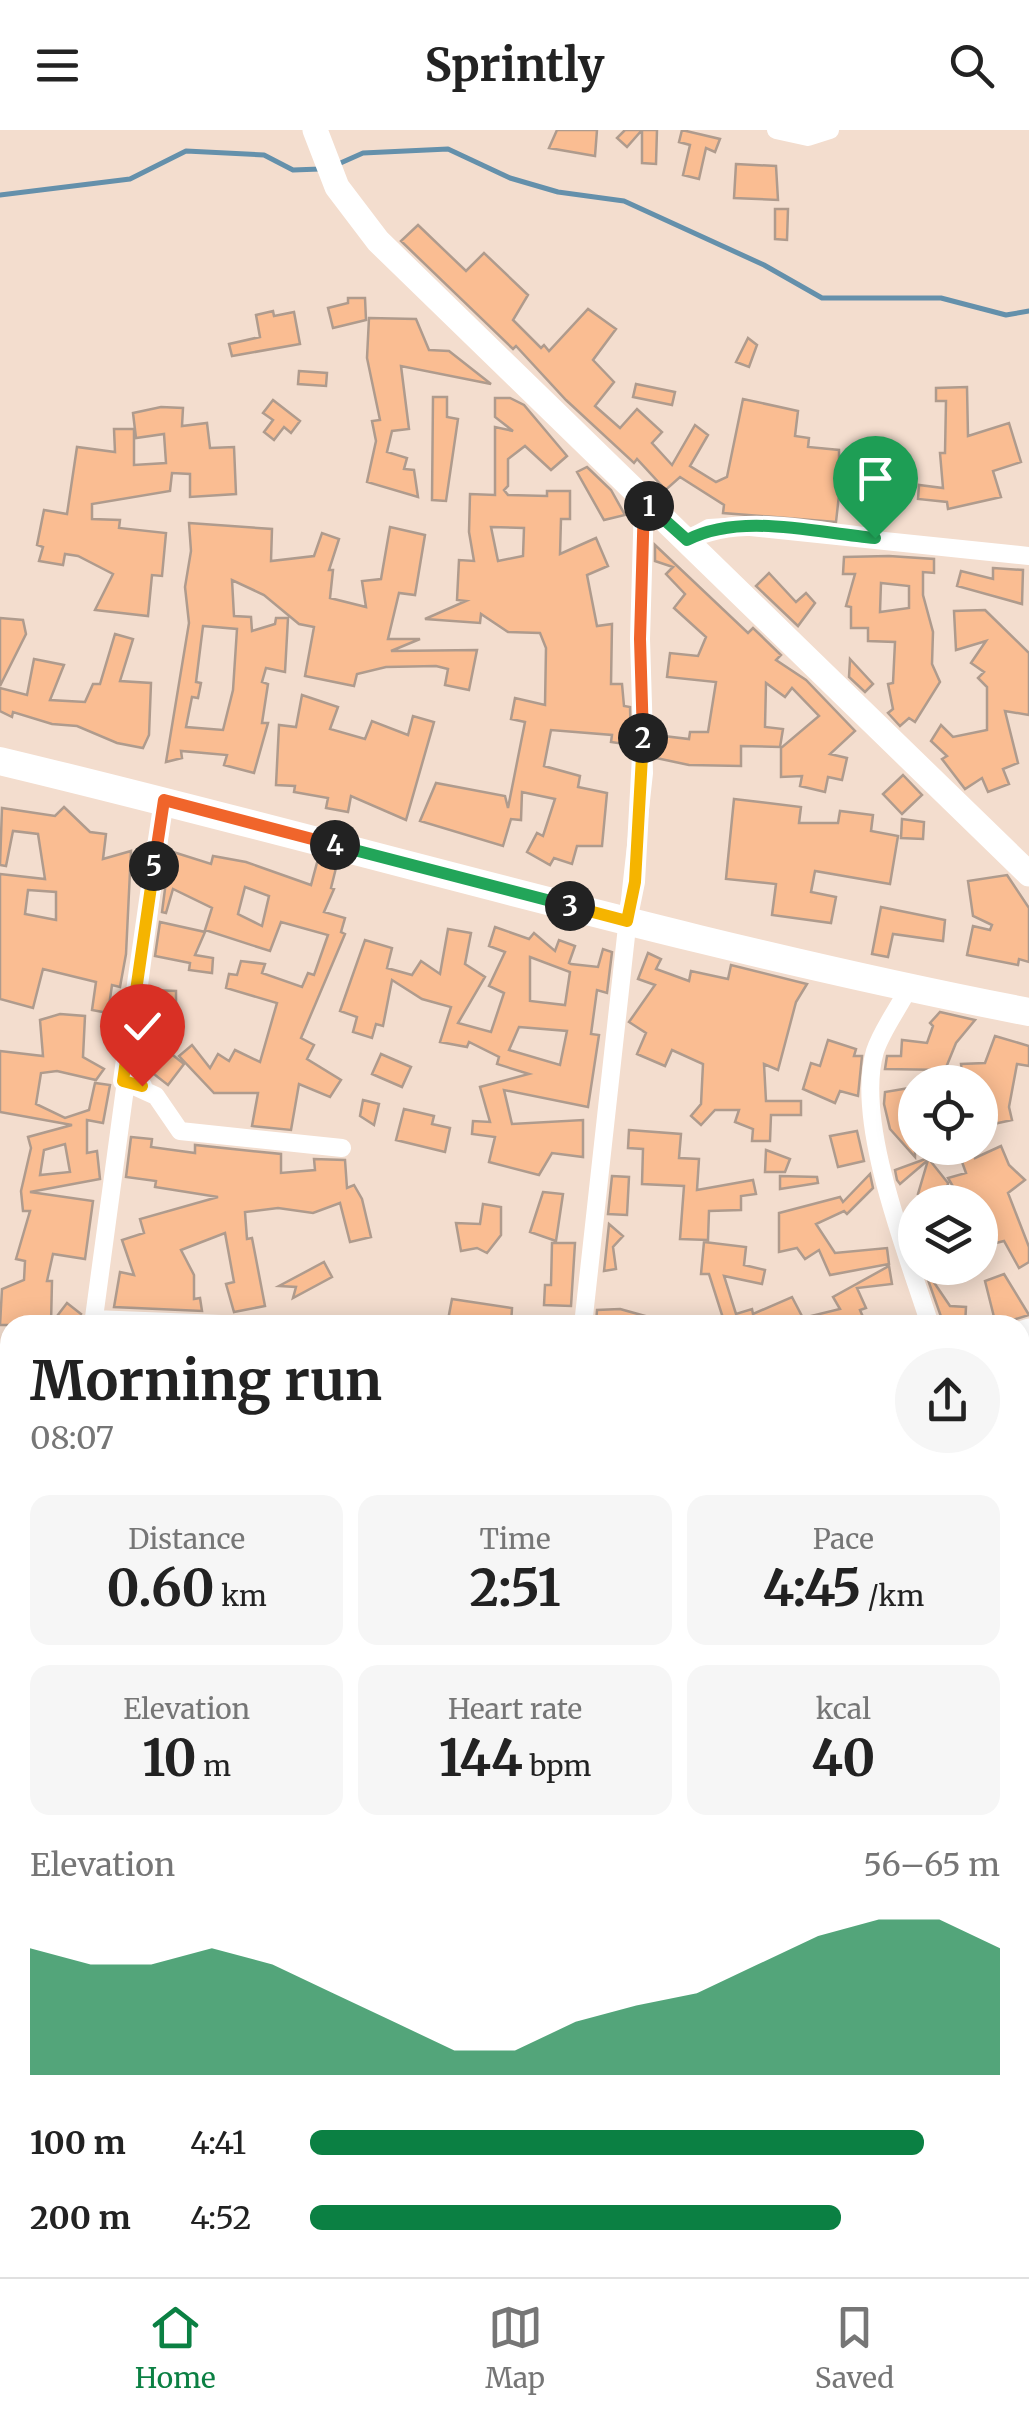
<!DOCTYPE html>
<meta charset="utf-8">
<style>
:root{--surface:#fff;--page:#f6f6f6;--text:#222;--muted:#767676;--line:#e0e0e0;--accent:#0b8043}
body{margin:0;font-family:Merriweather,serif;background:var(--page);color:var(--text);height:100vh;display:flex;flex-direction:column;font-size:38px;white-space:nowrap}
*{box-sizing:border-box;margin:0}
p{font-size:32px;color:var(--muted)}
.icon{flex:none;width:55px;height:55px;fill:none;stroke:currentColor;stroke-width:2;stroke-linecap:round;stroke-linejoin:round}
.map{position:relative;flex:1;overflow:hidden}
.drawer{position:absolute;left:0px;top:1185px;width:1030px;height:962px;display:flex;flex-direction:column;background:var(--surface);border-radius:30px 30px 0 0;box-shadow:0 5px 25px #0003}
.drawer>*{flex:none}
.buttons{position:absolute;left:898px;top:935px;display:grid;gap:20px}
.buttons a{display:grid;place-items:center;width:100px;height:100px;border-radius:50%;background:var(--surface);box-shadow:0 5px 25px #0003;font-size:50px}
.pin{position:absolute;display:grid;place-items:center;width:85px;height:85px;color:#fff;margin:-102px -42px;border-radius:50% 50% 50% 0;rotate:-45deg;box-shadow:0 0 10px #0007}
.pin .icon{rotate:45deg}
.km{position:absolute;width:50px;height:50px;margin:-25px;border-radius:50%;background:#222;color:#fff;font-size:28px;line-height:50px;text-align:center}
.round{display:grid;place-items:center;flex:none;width:105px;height:105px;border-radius:52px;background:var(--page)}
.headline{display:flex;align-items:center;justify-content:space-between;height:170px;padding:0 30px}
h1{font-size:55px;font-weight:700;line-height:75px}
.stats{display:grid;grid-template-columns:repeat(3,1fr);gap:15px;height:170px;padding:10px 30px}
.stats div{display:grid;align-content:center;border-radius:20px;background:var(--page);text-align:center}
.stats b{font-size:50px;font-weight:700}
.stats small{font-size:28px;font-weight:400}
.stats p{font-size:28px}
.chart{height:280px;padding:20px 30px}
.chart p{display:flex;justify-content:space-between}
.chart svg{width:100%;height:180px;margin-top:10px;fill:var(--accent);opacity:.7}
ul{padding:0 30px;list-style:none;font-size:32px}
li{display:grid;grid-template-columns:160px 120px 1fr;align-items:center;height:75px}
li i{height:25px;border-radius:12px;background:var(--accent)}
header{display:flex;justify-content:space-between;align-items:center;height:130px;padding:0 30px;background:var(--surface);font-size:45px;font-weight:700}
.tab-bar{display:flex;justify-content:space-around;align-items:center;height:140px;border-top:2px solid var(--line);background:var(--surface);font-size:28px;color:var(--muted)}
.tab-bar a{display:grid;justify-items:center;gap:5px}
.tab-bar .selected{color:var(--accent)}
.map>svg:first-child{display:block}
</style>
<header><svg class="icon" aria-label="menu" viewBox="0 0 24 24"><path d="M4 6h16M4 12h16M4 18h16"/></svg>Sprintly<svg class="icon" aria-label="search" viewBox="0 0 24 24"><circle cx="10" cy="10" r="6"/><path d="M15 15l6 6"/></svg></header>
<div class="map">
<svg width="1029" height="2147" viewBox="0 0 1029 2147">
<rect width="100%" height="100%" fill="#f3ddce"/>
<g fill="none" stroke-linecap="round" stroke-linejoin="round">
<path stroke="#6490ab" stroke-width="5" d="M336,35L363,23L448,19L510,48L558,62L624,71L764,135L822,168H941L1006,185L1029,181
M0,65L130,49L186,21L264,25L293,40L320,39"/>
</g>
<path fill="#fabd92" stroke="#af9b8d" stroke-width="2.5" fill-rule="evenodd" d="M557,0H597L595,26L549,18Z
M625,0H657L656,34L642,33V0L627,17L617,8Z
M682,0L720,9L715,22L706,18L699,49L683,45L690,15L679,12Z
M736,34L776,36L778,70L734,68Z
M775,79H788L787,110L775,109Z
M418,95L466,141L484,123L528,165L513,190L541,218L544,215L549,221L588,179L616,199L593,230L614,252L595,276L620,298L637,279L662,302L652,313L672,335L695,295L708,305L690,336L716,352L727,347L743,269L798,281L795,306L809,308L808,317L839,320V329H860V356H840L836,392L723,383L724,375L680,347L661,364L658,360L661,355L637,329L634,333L566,270L516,216L513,219L401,111Z
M348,168H365L366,190L333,198L328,178L348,173Z
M273,181L274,186L294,182L300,214L232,226L229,214L260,207L256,185Z
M369,188L416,189L429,220L449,221L491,254L401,236L409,299L392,301L387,322L407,328L404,339L414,340L418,367L367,352L376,311L372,291L380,290L367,228Z
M748,208L757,215L749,237L736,232Z
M299,241L327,243L326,256L298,254Z
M636,254L675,262L672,275L633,267Z
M967,257L968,306L1009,293L1021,332L993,341L1001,367L948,379L947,372L918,369L919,355L943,358L940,323H945L946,271H936V258Z
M433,267H447V287L458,289L446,371L432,370Z
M495,268H510L524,275L567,326L551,340L525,316L508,329V356L504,360L508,365L547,366V361H570V389H561L560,424L596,408L608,436L587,445L597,496L612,494L611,554H622L624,576L630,577L631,615L611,612L612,605L551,600L544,636L580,646L578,657L607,663L602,716H577L572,734L554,728L550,735L527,722L537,703L543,706L555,669L522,662L521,690L511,689L503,716L420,691L436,653L505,666L508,678L525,592L511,589L515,568L545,575L546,518L540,503L508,502L481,484L480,493L425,489L466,471L457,470L459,430L474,431L469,402L470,364L495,365V297L513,301L495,287ZM491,397L524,398L523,426L498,431Z
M273,270L300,291L291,303L284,297L274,310L264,302L273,290L263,283Z
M161,277L183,278L182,296L207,293L210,318L234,317L236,364L190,367V344L172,343L170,361L92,374V389L120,390L119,398L166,403L162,446L152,445L148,486L95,480L113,444L78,426L65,424L63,435L39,431L43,417L37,415L44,380L67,384L77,317L115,322L114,299H134V335L166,333L164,304L136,308L133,283Z
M587,337L611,360L625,385L604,390L577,342Z
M189,393L272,399L271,431L314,426L322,403L339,409L329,440H333L330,468L366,477L362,451L381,449L390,397L425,405L415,465L399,463L388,509H420L391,521L477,520L469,560L445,555L448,539L436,536L386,537L357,544L354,556L305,546L314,497L299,494L264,465L232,450L234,486L251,487L252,501L275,494L276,488H288L285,542L266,538L262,552L268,554L262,593H268L254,643L224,635L227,625L181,621L182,628L166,632L189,493L185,457L191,421ZM203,496L237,499L233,560L223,600L186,597L192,567L198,568L201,553L196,552Z
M655,415L748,503L753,498L781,525L776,530L806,550L855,601L830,624L847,628L842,650L828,647L825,662L800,656L802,646L781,647V618L819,586L792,558L785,567L766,553L765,597L783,599L780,617L741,616V636L689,635L656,628L655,605L689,609L690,602H708L716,552L667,547L670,523L698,526L706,507L674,478L685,464L666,444L673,437L655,431Z
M889,426L934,429V443L923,442V465L933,502L932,534L940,552L915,592L909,588L900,596L888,583L893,579L888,554L893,553L895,512L868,511V498H851V477L846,476L855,444H843L844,427ZM881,453L909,456V478L880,482Z
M993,438L1023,440L1022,474L957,456L961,441L993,449Z
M769,443L796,472L806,463L815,473L798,496L756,456Z
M985,480L1029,523V585L1005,581L1018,633L1003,639L1009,654L988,662L982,648L965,659L942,629L947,626L931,611L941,595L953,607L987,600V557L978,548L984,542L971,533L986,511L956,520L954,481Z
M0,488L23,490L26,504L0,556Z
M115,504L133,509L120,551L151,553L149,605L143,618L117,613L77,596L52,594L13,582L12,587L0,581V558L27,565L34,529L64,535L50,570L85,572L93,554H100Z
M850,529L873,554L865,562L849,547Z
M302,565L338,577L330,599L365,609L372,591L408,605L413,586L434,592L406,690L351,666L348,682L326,678L328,668L294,662L295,656L276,655L279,595L296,597Z
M903,645L922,665L902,684L883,664Z
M734,669L801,677L799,693H838L840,681L873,685L871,701L898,706L890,754L815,741L811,762L836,767L831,793L772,785L776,754L726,749Z
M64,677L90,702L106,704L103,729L131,721L126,824L120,857L112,855L108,883L92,880L96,852L43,839L33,878L0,869V744L45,749L38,704L13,701L6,736L0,735L2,678L55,686ZM28,760L56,762V790L25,784Z
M902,689L924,692L923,709L901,708Z
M170,721L211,734L213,726L246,732L311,755L318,729L337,734L331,758L334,759L324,782L345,788L341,802L345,804L301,908L314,915L307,929L341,950L330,967L299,954L291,1000L252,996L258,963H214L179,926L192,915L210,938L218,924L229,931L235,920L260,932L277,873L226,858L229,844L237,845L241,831L265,834L262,843L302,857L308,843L314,845L328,805L281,792L270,821L205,800L212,778L173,759L166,783L162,782ZM245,757L269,766L262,796L238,784Z
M1007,745L1029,778V832L1019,829L1018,835L967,825L973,796L990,800L992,795L973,786L968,751Z
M881,777L945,790L943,811L893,804L888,827L872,824Z
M160,792L205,802L195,825L213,828L212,843L189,840L190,833L155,826Z
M495,797L529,809L534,803L555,821L559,810L575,816L569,833L571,834L598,837L603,819L612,822L607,863L597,860L591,904L599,905L588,977L504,960L512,994L583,990V1027L552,1023L539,1045L489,1032L495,1007L472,1004L473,991L490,992L480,957L529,944L497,934L499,927L469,912L467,917L440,912L451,877L422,869L392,850L383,896L376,894L372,908L353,902L357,887L340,881L365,810L392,818L387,838L412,845L421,831L440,844L448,799L471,803L465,834L485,847L458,893L491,902L504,863L489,856L505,822L489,816ZM530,827L570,842L565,875L530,871ZM519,897L567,901L560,935L509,920Z
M648,823L661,829L656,839L689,851L691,841L728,849L731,835L807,854L796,872L778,940L764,934L766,971H801V985H771L770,1011H752L753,999L735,992L739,980H715L701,995L691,986L701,974L703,934L672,920L665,936L637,924L646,903L629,892L655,855L638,849Z
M151,860L176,861V882L148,880Z
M940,882L975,890L956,913L945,940L885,939L887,926H901L902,910L927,913L933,896L930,893Z
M60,884L85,886L83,927L104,939L96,950L57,941L41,943L36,974L65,988L89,980L95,953L110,955L103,993L87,990V1023L97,1021L100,1049L30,1062L93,1071L85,1129L53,1124L47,1151H52L51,1194L67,1173L81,1184L73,1195H0L2,1159L24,1150L25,1131L16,1129L30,1081H23L21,1061L31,1018L28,1007L72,995L0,982V921L43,926L40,890ZM65,1014L70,1042L40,1045L44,1020Z
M995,906L1029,916V936L1017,934L1009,977L1012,990L980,997V952H963L961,934L985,933Z
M154,910L184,934L168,955L141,934Z
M828,910L856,919L854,926H862L858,966L840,961L835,973L803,959L811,933L820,936Z
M381,924L411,937L402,957L372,944Z
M915,957V1027L890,999L884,974L885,962Z
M363,970L379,974L374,995L360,986Z
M404,979L434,986L432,994L450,998L445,1022L396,1010Z
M629,1000L681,1004L679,1028L699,1029L697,1060L753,1050L756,1064L741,1066V1080L709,1081L708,1110L680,1109L684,1056L642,1054L643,1019L628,1018Z
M857,1001L864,1031L838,1037L830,1006Z
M131,1007L152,1009L151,1017L195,1023V1015L281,1024V1043L315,1040L314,1029L345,1030L347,1058L354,1055L362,1069L371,1107L350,1112L340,1073L313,1083L278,1078L245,1082L247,1109L252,1108L265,1176L234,1182L226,1154L234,1152L225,1103L181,1120L194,1145V1169L200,1168L202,1181L114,1177L120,1142L134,1145L122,1110L144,1103L140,1089L218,1067L155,1057L156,1051L126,1047Z
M1001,1016L1009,1035L1025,1050L1008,1063L1029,1117V1132L1019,1138L1004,1111L980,1117V1072H962L948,1048L966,1043L957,1018H971L975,1028Z
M766,1020L790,1029L785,1042H765Z
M928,1028L948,1053L944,1072L918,1064L928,1030L900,1054L897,1050L895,1040Z
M870,1044L873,1058L847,1084L844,1081L816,1094L835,1123L887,1118L889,1134L830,1145L819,1120L805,1129L797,1118L779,1122V1083L840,1067L843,1072Z
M612,1046L629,1047L627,1085L608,1084Z
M780,1046L817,1047L818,1053L780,1059Z
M543,1062L563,1064L556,1111L530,1102Z
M483,1074L501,1077V1105L487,1123L477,1118L461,1121L456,1093L480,1094Z
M609,1094L623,1106L613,1117L616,1139L604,1141Z
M704,1112L746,1117L744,1135L765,1140L762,1154L724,1146L736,1184L752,1179L753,1184L792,1167L803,1188L840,1179L833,1167L889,1136L892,1154L857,1158L866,1178L860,1180L863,1187L832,1195H710L723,1188L709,1144H701Z
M552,1113H575L571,1176L544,1175L545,1155H551Z
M324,1132L332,1147L293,1168L296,1157L279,1156Z
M1004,1144L1029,1185L996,1195L985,1151Z
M931,1148L950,1176L966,1177L965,1195H944L928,1150Z
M452,1169L512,1178L511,1195H447Z
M620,1179L663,1191L662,1195H596L597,1180Z"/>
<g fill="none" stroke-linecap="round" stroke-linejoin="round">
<path stroke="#fff" stroke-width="18" d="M776,0L808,7L830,0
M687,410L709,398L741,396L1029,426
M908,859C898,879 882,900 875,921C854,992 908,1125 930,1195
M123,951L156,966L180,1001L342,1018
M93,1189L247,1195
M93,1195L164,670
M583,1195L644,643L640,509L644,372
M1020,1555L1029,1569
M1020,1644H1029
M0,1671L10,1669
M0,1911L10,1909
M1020,1966L1029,1976
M1020,2063L1029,2056
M929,2138L933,2147
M812,2147L827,2138"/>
<path stroke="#fff" stroke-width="25" d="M315,0L337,57L378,111L1029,744
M1020,1204L1029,1201
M0,1508L10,1505
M1020,1765L1029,1757
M521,2147L534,2138"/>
<path stroke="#fff" stroke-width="28" d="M0,631C343,713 682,815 1029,882"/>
</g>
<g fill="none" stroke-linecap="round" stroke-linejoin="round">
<defs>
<path id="split-1" d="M649,376L687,410C741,382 816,403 875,408"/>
<path id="split-2" d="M643,608L640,509L644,372L649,376"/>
<path id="split-3" d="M570,776L627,791L635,752L643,608"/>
<path id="split-4" d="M335,715L570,776"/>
<path id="split-5" d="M154,736L164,670L335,715"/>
<path id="split-6" d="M142,956L123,951L154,736"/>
</defs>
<use href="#split-1" stroke="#fff" stroke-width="20"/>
<use href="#split-2" stroke="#fff" stroke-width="20"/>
<use href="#split-3" stroke="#fff" stroke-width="20"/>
<use href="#split-4" stroke="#fff" stroke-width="20"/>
<use href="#split-5" stroke="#fff" stroke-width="20"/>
<use href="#split-6" stroke="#fff" stroke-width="20"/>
<use href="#split-1" stroke="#22a559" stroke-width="12"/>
<use href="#split-2" stroke="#f0652b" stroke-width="12"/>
<use href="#split-3" stroke="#f5b400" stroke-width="12"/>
<use href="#split-4" stroke="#22a559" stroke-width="12"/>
<use href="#split-5" stroke="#f0652b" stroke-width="12"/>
<use href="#split-6" stroke="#f5b400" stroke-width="12"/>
</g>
</svg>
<div class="buttons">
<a><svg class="icon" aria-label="locate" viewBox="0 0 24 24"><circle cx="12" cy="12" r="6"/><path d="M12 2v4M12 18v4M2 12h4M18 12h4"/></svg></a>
<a><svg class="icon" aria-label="layers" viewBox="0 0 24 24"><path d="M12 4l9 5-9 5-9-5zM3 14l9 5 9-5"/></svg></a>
</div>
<div class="pin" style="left:875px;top:408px;background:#1e9e55"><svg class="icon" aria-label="arrive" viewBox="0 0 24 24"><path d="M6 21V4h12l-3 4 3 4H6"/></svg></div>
<div class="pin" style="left:142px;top:956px;background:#d93025"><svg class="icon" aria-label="check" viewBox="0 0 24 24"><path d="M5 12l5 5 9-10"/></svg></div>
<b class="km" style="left:649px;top:376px">1</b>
<b class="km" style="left:643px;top:608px">2</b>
<b class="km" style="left:570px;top:776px">3</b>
<b class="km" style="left:335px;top:715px">4</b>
<b class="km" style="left:154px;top:736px">5</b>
<section class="drawer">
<div class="headline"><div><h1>Morning run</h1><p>08:07</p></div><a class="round"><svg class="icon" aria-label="share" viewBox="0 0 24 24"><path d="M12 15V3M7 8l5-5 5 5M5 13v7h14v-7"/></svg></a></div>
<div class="stats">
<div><p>Distance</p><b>0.60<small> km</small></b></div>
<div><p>Time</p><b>2:51</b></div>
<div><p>Pace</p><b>4:45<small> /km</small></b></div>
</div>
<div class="stats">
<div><p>Elevation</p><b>10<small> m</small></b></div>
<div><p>Heart rate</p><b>144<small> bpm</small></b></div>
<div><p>kcal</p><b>40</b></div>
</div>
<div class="chart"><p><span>Elevation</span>56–65 m</p>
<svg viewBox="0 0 160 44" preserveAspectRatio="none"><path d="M0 44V13L10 17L20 17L30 13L40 17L50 24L60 31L70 38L80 38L90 31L100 27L110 24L120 17L130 10L140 6L150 6L160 13V44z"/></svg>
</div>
<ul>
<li><b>100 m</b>4:41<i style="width:89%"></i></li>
<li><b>200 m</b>4:52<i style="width:77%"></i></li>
</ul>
</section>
</div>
<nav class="tab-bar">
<a class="selected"><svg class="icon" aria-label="home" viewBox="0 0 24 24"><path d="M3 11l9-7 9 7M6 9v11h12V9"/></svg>Home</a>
<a><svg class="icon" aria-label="map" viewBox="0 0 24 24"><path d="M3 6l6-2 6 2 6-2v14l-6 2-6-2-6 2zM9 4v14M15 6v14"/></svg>Map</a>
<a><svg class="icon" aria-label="saved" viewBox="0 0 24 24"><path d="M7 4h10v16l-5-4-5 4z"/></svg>Saved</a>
</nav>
